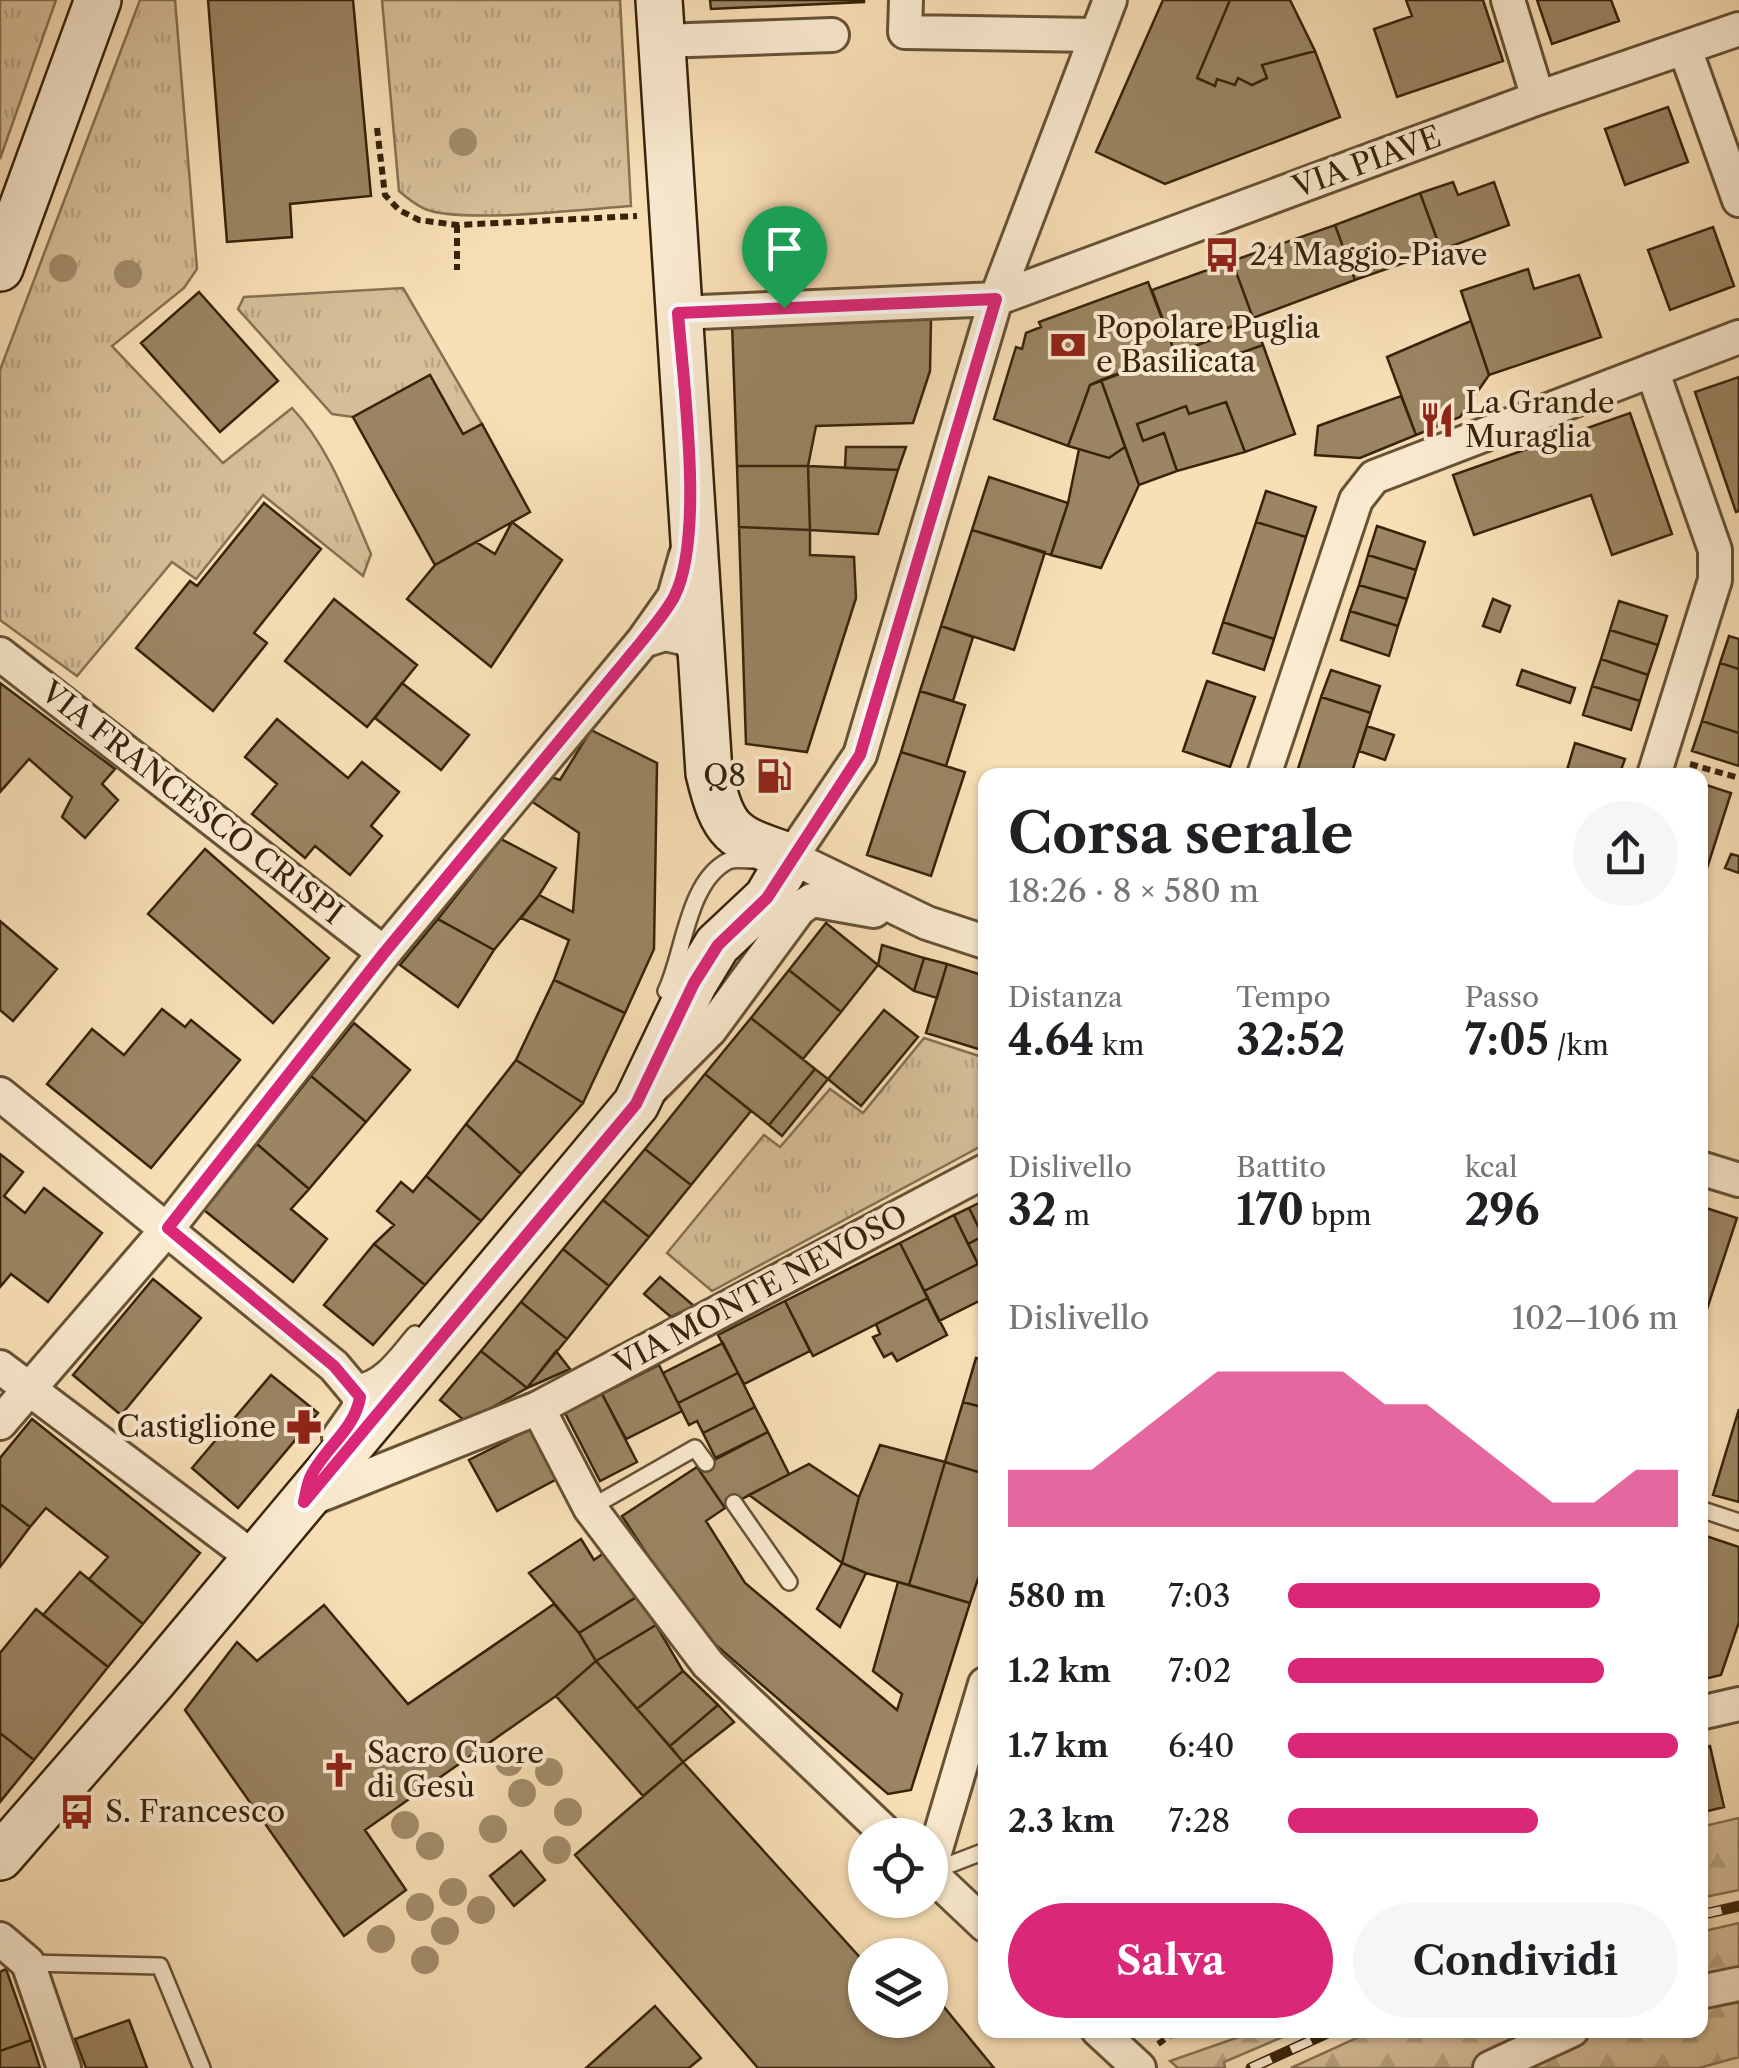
<!DOCTYPE html>
<html lang="it">
<meta charset="utf-8">
<style>
:root{--surface:#fff;--page:#f6f6f6;--text:#202124;--muted:#757577;--accent:#db2777}
body{margin:0;font-family:"Libre Caslon Text",serif;background:var(--page);color:var(--text);height:100vh;display:flex;flex-direction:column;font-size:38px;white-space:nowrap}
*{box-sizing:border-box;margin:0}
p{font-size:32px;color:var(--muted)}
.icon{flex:none;width:55px;height:55px;fill:none;stroke:currentColor;stroke-width:2;stroke-linecap:round;stroke-linejoin:round}
.map{position:relative;flex:1;overflow:hidden}
.details{position:absolute;left:978px;top:768px;width:730px;height:1270px;display:flex;flex-direction:column;background:var(--surface);border-radius:20px;box-shadow:0 2px 8px #0004}
.details>*{flex:none}
.fabs{position:absolute;left:848px;top:1818px;display:grid;gap:20px}
.fabs a{display:grid;place-items:center;width:100px;height:100px;border-radius:50%;background:var(--surface);box-shadow:0 2px 8px #0004;font-size:50px}
.pin{position:absolute;display:grid;place-items:center;width:85px;height:85px;color:#fff;margin:-102px -42px;border-radius:50% 50% 50% 0;rotate:-45deg;box-shadow:0 0 10px #0007}
.pin .icon{rotate:45deg}
.round{display:grid;place-items:center;flex:none;width:105px;height:105px;border-radius:52px;background:var(--page)}
.head{display:flex;align-items:center;justify-content:space-between;height:170px;padding:0 30px}
h1{font-size:55px;font-weight:700;line-height:75px}
.figures{display:grid;grid-template-columns:repeat(3,1fr);gap:15px;height:170px;padding:10px 30px}
.figures div{display:grid;align-content:center}
.figures b{font-size:42px;font-weight:700}
.figures small{font-size:28px;font-weight:400}
.figures p{font-size:28px}
.chart{height:280px;padding:20px 30px}
.chart p{display:flex;justify-content:space-between}
.chart svg{width:100%;height:180px;margin-top:10px;fill:var(--accent);opacity:.7}
.action{display:flex;gap:20px;margin-top:auto;padding:20px 30px}
.action a{flex:1;height:115px;border-radius:60px;background:var(--accent);color:#fff;font-size:40px;font-weight:700;line-height:115px;text-align:center}
.action a+a{background:var(--page);color:var(--text)}
ul{padding:0 30px;list-style:none;font-size:32px}
li{display:grid;grid-template-columns:160px 120px 1fr;align-items:center;height:75px}
li i{height:25px;border-radius:12px;background:var(--accent)}
.map>svg:first-child{display:block}
</style>
<div class="map">
<svg width="1739" height="2068" viewBox="0 0 1739 2068">
<defs>
<pattern id="grass-tufts" width="24" height="20" patternUnits="userSpaceOnUse" patternTransform="scale(2.5)"><rect width="24" height="20" fill="#d7bf99"/><path d="M3 7l-1-3M5 7V3M7 7l1-3M15 17l-1-3M17 17v-4M19 17l1-3" fill="none" stroke="#b9a482"/></pattern>
<pattern id="forest-firs" width="22" height="20" patternUnits="userSpaceOnUse" patternTransform="scale(2.5)"><rect width="22" height="20" fill="#d7bf99"/><path d="M5 1l3.5 6h-7zM16 11l3.5 6h-7z" fill="#b9a482"/></pattern>
</defs>
<rect width="100%" height="100%" fill="#f8dfb6"/>
<filter id="stains"><feTurbulence type="fractalNoise" baseFrequency=".002" numOctaves="4"/><feColorMatrix values="0 0 0 0 .2 0 0 0 0 .09 0 0 0 0 .02 0 0 0 .5 -.17"/></filter>
<radialGradient id="worn" r=".72"><stop offset=".6" stop-color="#630" stop-opacity="0"/><stop offset="1" stop-color="#630" stop-opacity=".3"/></radialGradient>
<path fill="url(#grass-tufts)" stroke="#867152" stroke-width="2.5" d="M0,0H56L0,159Z
M140,0H175L197,269L184,288L112,346L223,463L292,408C330,448 349,504 371,554L363,576L263,495L196,579L172,562L77,676L0,620V370Z
M382,0H620L631,206C587,209 461,224 425,209C416,205 407,198 399,191Z
M403,288L482,424L463,434L430,375L353,417L332,414L238,309L244,297Z
M924,1038L985,1058V1144L712,1291L667,1253L764,1135L780,1147L830,1089L863,1113Z"/>
<path fill="url(#forest-firs)" stroke="#867152" stroke-width="2.5" d="M1739,1818V1890L1700,1898V1827Z
M1739,1923V2057L1699,2068H1291L1374,2030H1700V1932Z
M1259,2030H1299L1224,2062L1225,2068H1178L1170,2061Z"/>
<path fill="#9b8563" stroke="#36230a" stroke-width="2.5" d="M208,0H353L371,196L290,204L292,237L227,242Z
M710,0H864V2L711,9Z
M1163,0H1230L1197,78L1215,86L1217,79L1235,85L1238,78L1252,85L1267,78L1262,65L1315,51L1340,117L1165,184L1096,152Z
M1230,0H1290L1315,51L1262,65L1267,78L1252,85L1238,78L1235,85L1217,79L1215,86L1197,78Z
M1406,0H1483L1503,61L1397,97L1374,29L1412,16Z
M1537,0H1611L1619,21L1552,44Z
M1668,107L1688,162L1625,185L1605,129Z
M1453,182L1458,195L1494,182L1509,225L1441,250L1420,193Z
M1420,193L1441,250L1355,280L1335,225Z
M1335,225L1355,280L1253,318L1232,261Z
M1713,227L1734,286L1670,310L1648,250Z
M1232,261L1253,318L1212,334L1214,339L1175,353L1152,290Z
M1528,269L1534,289L1579,275L1601,337L1489,375L1461,291Z
M1148,282L1175,353L1090,385L1068,446L994,419L1016,347L1022,349L1026,333L1041,327L1039,322Z
M199,292L278,381L220,432L141,343Z
M1253,318L1263,345L1182,374L1175,353L1214,339L1212,334Z
M931,319L930,371L913,423L816,426L808,466H737L732,322Z
M1471,321L1489,375L1460,417L1416,435L1387,357Z
M1263,345L1295,434L1245,452L1226,402L1189,414L1186,406L1137,424L1143,441L1164,433L1177,471L1139,485L1101,380L1175,353L1182,374Z
M430,375L463,434L482,424L530,512L435,565L353,417Z
M1739,377V511L1736,512L1695,392Z
M1101,380L1125,447L1109,458L1068,446L1090,385Z
M1401,396L1416,435L1360,458L1315,455L1318,426Z
M1226,402L1245,452L1177,471L1164,433L1143,441L1137,424L1186,406L1189,414Z
M1630,413L1672,534L1612,555L1591,495L1474,535L1453,475Z
M846,447H906L898,470L845,468Z
M1125,447L1139,485L1101,568L1051,555L1068,503L1079,449L1109,458Z
M737,466H808L810,530L739,527Z
M808,466L898,470L878,534L810,530Z
M989,477L1068,503L1051,555L972,530Z
M1266,491L1316,507L1306,537L1256,522Z
M264,503L321,549L254,633L267,643L213,711L136,648L190,581L197,586Z
M512,522L562,560L491,667L407,599L435,565L476,542L495,554Z
M1256,522L1306,537L1274,639L1223,622Z
M1377,526L1425,542L1416,570L1368,555Z
M739,527L810,530V555L854,557L856,598L807,752L746,744Z
M972,530L1045,552L1014,650L941,626Z
M1368,555L1416,570L1407,599L1359,585Z
M1359,585L1407,599L1398,626L1350,611Z
M334,599L417,665L367,727L285,661Z
M1493,599L1510,606L1500,632L1483,626Z
M1619,601L1667,616L1658,645L1610,630Z
M1350,611L1398,626L1389,656L1341,640Z
M1223,622L1274,639L1264,670L1213,653Z
M941,626L973,637L953,701L920,691Z
M1610,630L1658,645L1648,675L1601,659Z
M1729,636L1739,639V669L1720,663Z
M1601,659L1648,675L1640,701L1592,686Z
M1720,663L1739,669V733L1702,721Z
M1331,670L1380,686L1371,713L1321,697Z
M1522,670L1575,688L1570,703L1517,685Z
M1207,681L1255,697L1230,767L1183,751Z
M0,683L115,769L102,784L118,800L85,838L62,817L72,797L29,759L0,792Z
M402,683L469,735L441,770L375,718Z
M1592,686L1640,701L1631,730L1583,715Z
M920,691L965,705L946,766L901,752Z
M1321,697L1371,713L1351,775H1296Z
M277,719L348,778L362,762L399,792L371,826L382,836L350,875L315,846L305,858L252,814L277,784L245,757Z
M1702,721L1739,733V766L1692,751Z
M1367,726L1394,735L1385,760L1359,751Z
M591,730L657,763L654,949L625,1013L554,980L569,940L521,918L539,895L573,912L579,833L531,801L548,776L560,780Z
M1575,743L1625,759L1619,775H1583L1567,770Z
M901,752L965,772L931,876L867,855Z
M1700,783L1731,793L1703,881L1700,880Z
M501,839L556,868L539,895L494,950L438,919Z
M205,849L329,958L273,1023L148,914Z
M1731,854L1739,856V873L1725,868Z
M438,919L494,950L458,1007L400,965Z
M0,921L57,969L13,1021L0,1010Z
M826,923L878,965L841,1012L789,970Z
M882,945L924,958L914,991L878,965Z
M924,958L947,964L937,998L914,991Z
M947,964L985,976V1051L926,1033Z
M789,970L841,1012L803,1059L751,1018Z
M554,980L625,1013L583,1103L516,1060Z
M162,1009L185,1027L191,1020L240,1060L151,1168L47,1084L92,1029L124,1055Z
M884,1010L918,1037L861,1106L828,1079Z
M751,1018L815,1069L769,1125L705,1074Z
M354,1023L410,1070L366,1122L311,1076Z
M516,1060L583,1103L521,1174L466,1124Z
M815,1069L828,1079L782,1136L769,1125Z
M705,1074L751,1111L691,1185L645,1149Z
M311,1076L366,1122L309,1189L257,1144Z
M466,1124L521,1174L481,1221L426,1176Z
M257,1144L309,1189L291,1209L327,1239L293,1282L204,1210Z
M645,1149L691,1185L649,1237L603,1200Z
M0,1154L23,1172L4,1196L25,1213L44,1188L102,1233L48,1302L11,1274L0,1287Z
M426,1176L481,1221L425,1285L374,1244L394,1225L377,1211L401,1182L413,1192Z
M603,1200L649,1237L609,1286L563,1249Z
M985,1200V1235L983,1236L969,1208Z
M1700,1206L1737,1218L1705,1315L1700,1314Z
M969,1208L983,1236L968,1244L954,1215Z
M954,1215L978,1264L924,1291L900,1243Z
M983,1236L985,1260L978,1264L968,1244Z
M900,1243L928,1298L813,1356L785,1301Z
M374,1244L425,1285L373,1345L324,1305Z
M563,1249L609,1286L567,1339L521,1302Z
M978,1264L985,1277V1298L939,1321L924,1291Z
M660,1277L694,1306L671,1317L644,1294Z
M153,1279L201,1318L121,1415L73,1375Z
M928,1298L947,1335L897,1361L892,1353L884,1357L873,1337L880,1334L876,1324Z
M785,1301L810,1351L744,1384L718,1335Z
M521,1302L567,1339L527,1388L481,1351Z
M723,1343L738,1373L678,1403L663,1373Z
M481,1351L527,1388L466,1422L440,1400Z
M556,1351L570,1369L527,1388Z
M976,1358L985,1360V1408L963,1402Z
M659,1365L682,1411L626,1439L602,1394Z
M738,1373L755,1407L703,1433L697,1421L689,1425L678,1403Z
M271,1375L318,1413L238,1508L192,1468Z
M602,1394L637,1462L600,1481L565,1413Z
M963,1402L985,1408V1474L945,1462Z
M755,1407L768,1432L716,1459L703,1433Z
M1739,1409V1502L1713,1495Z
M32,1419L200,1553L143,1624L89,1579L108,1557L46,1508L30,1527L0,1504V1458Z
M530,1429L557,1479L497,1511L469,1460Z
M768,1432L789,1474L725,1508L697,1467Z
M880,1445L945,1462L909,1585L866,1573L842,1563L859,1497Z
M945,1462L985,1474V1558L970,1603L909,1585Z
M809,1464L859,1497L842,1563L749,1495Z
M697,1467L725,1508L706,1521L745,1583L897,1710L902,1694L873,1671L898,1582L970,1603L911,1790L888,1794L694,1626L622,1516Z
M0,1504L30,1527L0,1567Z
M1700,1534L1739,1547V1622L1721,1675L1700,1680Z
M581,1539L594,1560L608,1550L638,1596L579,1633L529,1573Z
M842,1563L866,1573L840,1627L817,1609Z
M80,1572L143,1624L108,1667L43,1615Z
M638,1596L656,1625L596,1661L579,1633Z
M554,1604L579,1633L596,1661L556,1696L365,1830L406,1890L344,1936L185,1710L237,1642L257,1661L324,1605L408,1704Z
M36,1609L108,1667L34,1760L0,1733V1653Z
M656,1625L683,1671L637,1709L596,1661Z
M596,1661L683,1762L643,1796L556,1696Z
M683,1671L718,1705L670,1746L637,1709Z
M718,1705L734,1722L683,1762L670,1746Z
M0,1733L34,1760L0,1802Z
M1710,1746L1724,1807L1700,1813V1749Z
M683,1762L865,1963V2020H930V1990L994,2068H758L575,1855Z
M521,1851L545,1880L514,1906L490,1876Z
M6,1969L31,2040L0,2051V1972Z
M655,2006L701,2058L689,2068H586Z
M129,2020L147,2068H86L75,2039Z
M31,2040L40,2068H0V2051Z"/>
<g fill="none" stroke-linecap="round" stroke-linejoin="round">
<defs>
<path id="service" d="M666,991C684,954 687,882 728,861C735,858 745,860 752,860
M350,1379L355,1383C382,1380 398,1353 415,1334
M734,1503L789,1582
M590,1508L695,1448L706,1463
M1700,1509L1739,1522
M933,1871L985,1851
M28,1963L160,1966L202,2068"/>
<path id="minor" d="M906,0L905,32L1094,35
M1508,0L1538,98
M661,41L832,35
M1685,49L1739,200
M678,313L996,299L1538,98L1739,29
M1652,370L1715,550V580L1654,775
M643,641L674,597L686,555
M0,654L384,953
M1264,775L1356,500L1374,477L1739,337
M985,942L927,923L791,857L860,755L996,299L1110,0
M652,1088L710,1030L799,909L812,900L874,911
M0,1094L334,1366L360,1397L358,1410L339,1437
M1700,1168L1739,1180
M0,1367L255,1559
M538,1408L590,1508L708,1664L888,1835
M0,1423L168,1228L384,953L643,641L665,634L688,639L701,662
M308,1500L538,1408L985,1171
M1700,1713L1739,1704
M930,1869L985,1684
M930,1873L985,1925
M0,1939L28,1963L64,2068
M1700,1992L1739,1984
M1098,2030L1139,2068
M1490,2068L1572,2030"/>
<path id="secondary" d="M0,268L98,0
M0,1857L153,1681L636,1104L694,983L717,945L767,898L791,857C732,837 724,835 709,773L659,0"/>
</defs>
<use href="#service" stroke="#665235" stroke-width="20"/>
<use href="#minor" stroke="#665235" stroke-width="38"/>
<use href="#secondary" stroke="#36230a" stroke-width="50"/>
<path stroke="#36230a" stroke-width="6" stroke-dasharray="8 5" stroke-linecap="butt" d="M377,128L385,195L399,210L419,220L457,225L637,216
M457,225V270
M1690,764L1739,778
M1158,2044L1178,2030"/>
<use href="#service" stroke="#faead0" stroke-width="15"/>
<use href="#minor" stroke="#faead0" stroke-width="32"/>
<use href="#secondary" stroke="#faead0" stroke-width="45"/>
<defs>
<path id="rail" d="M1700,1915L1739,1906
M1251,2068L1334,2030"/>
</defs>
<use href="#rail" stroke="#36230a" stroke-width="11"/>
<use href="#rail" stroke="#faead0" stroke-width="8" stroke-dasharray="22" stroke-linecap="butt"/>
</g>
<g fill="#a38d6b">
<circle cx="463" cy="142" r="14"/>
<circle cx="63" cy="268" r="14"/>
<circle cx="128" cy="274" r="14"/>
<circle cx="509" cy="1762" r="14"/>
<circle cx="549" cy="1772" r="14"/>
<circle cx="522" cy="1793" r="14"/>
<circle cx="568" cy="1812" r="14"/>
<circle cx="405" cy="1825" r="14"/>
<circle cx="493" cy="1829" r="14"/>
<circle cx="430" cy="1846" r="14"/>
<circle cx="557" cy="1850" r="14"/>
<circle cx="453" cy="1892" r="14"/>
<circle cx="420" cy="1907" r="14"/>
<circle cx="481" cy="1910" r="14"/>
<circle cx="445" cy="1931" r="14"/>
<circle cx="381" cy="1939" r="14"/>
<circle cx="425" cy="1960" r="14"/>
</g>
<g fill="none" stroke-linecap="round" stroke-linejoin="round">
<defs>
<path id="route" d="M996,299L860,755L767,898L718,945L694,983L636,1104L304,1502C306,1494 307,1485 310,1478C323,1449 355,1430 360,1397L334,1366L168,1228L384,953L642,641C653,627 666,612 674,597C705,538 683,382 678,313Z"/>
</defs>
<use href="#route" stroke="#fff" stroke-width="20"/>
<use href="#route" stroke="#db2777" stroke-width="12"/>
</g>
<defs>
<symbol id="bus-bare" viewBox="-9 -9 18 18"><path d="M-5-6H5V4H4V6H2V4H-2V6H-4V4H-5ZM-3.5-4V0h7V-4ZM-3.5 1.2v1.5H-2V1.2ZM2 1.2v1.5H3.5V1.2Z" fill="#8f2418" stroke="#faead0" stroke-width="2.5" paint-order="stroke"/></symbol>
<symbol id="bank-bare" viewBox="-9 -9 18 18"><path d="M-6-4H6V4H-6ZM0-2.3a2.3 2.3 0 1 0 0 4.6a2.3 2.3 0 1 0 0-4.6Z" fill="#8f2418" stroke="#faead0" stroke-width="2.5" paint-order="stroke"/></symbol>
<symbol id="restaurant-bare" viewBox="-9 -9 18 18"><path d="M-5-6h1v4h1v-4h1v4h1v-4h1v5L-1.5 .5V6h-2V.5L-5-1ZM5-6V6H3V1.5H1.5Q1.5-4 5-6Z" fill="#8f2418" stroke="#faead0" stroke-width="2.5" paint-order="stroke"/></symbol>
<symbol id="fuel-bare" viewBox="-9 -9 18 18"><path d="M-5.5-6h7V0h2V4h1.3V-2.5L3-4.5l.8-.8L6-3V5H2.5V1h-1V6h-7ZM-4.2-4.7v3.2H.2V-4.7Z" fill="#8f2418" stroke="#faead0" stroke-width="2.5" paint-order="stroke"/></symbol>
<symbol id="pharmacy-bare" viewBox="-9 -9 18 18"><path d="M-2-6h4v4h4v4h-4v4h-4v-4h-4v-4h4Z" fill="#8f2418" stroke="#faead0" stroke-width="2.5" paint-order="stroke"/></symbol>
<symbol id="church-bare" viewBox="-9 -9 18 18"><path d="M-1.2-6h2.4v3.5h3.3v2.4h-3.3V6h-2.4V-.1h-3.3v-2.4h3.3Z" fill="#8f2418" stroke="#faead0" stroke-width="2.5" paint-order="stroke"/></symbol>
</defs>
<g fill-rule="evenodd">
<use href="#bus-bare" x="1197" y="230" width="50" height="50"/>
<use href="#bank-bare" x="1043" y="320" width="50" height="50"/>
<use href="#restaurant-bare" x="1412" y="395" width="50" height="50"/>
<use href="#fuel-bare" x="749" y="751" width="50" height="50"/>
<use href="#pharmacy-bare" x="279" y="1402" width="50" height="50"/>
<use href="#church-bare" x="314" y="1745" width="50" height="50"/>
<use href="#bus-bare" x="52" y="1787" width="50" height="50"/>
</g>
<g text-anchor="middle" stroke-width="8" stroke-linejoin="round" paint-order="stroke">
<g font-size="30" fill="#36230a" stroke="#faead0">
<text transform="translate(1367 162) rotate(-20)" y="10">VIA PIAVE</text>
<text transform="translate(192 803) rotate(38)" y="10">VIA FRANCESCO CRISPI</text>
<text transform="translate(761 1290) rotate(-28)" y="10">VIA MONTE NEVOSO</text>
</g>
<g font-size="30" fill="#36230a" stroke="#faead0" text-anchor="start">
<text x="1250" y="265">24 Maggio-Piave</text>
<text x="1096" y="338">Popolare Puglia<tspan x="1096" dy="34">e Basilicata</tspan></text>
<text x="1465" y="413">La Grande<tspan x="1465" dy="34">Muraglia</tspan></text>
<text x="746" y="786" text-anchor="end">Q8</text>
<text x="276" y="1437" text-anchor="end">Castiglione</text>
<text x="367" y="1763">Sacro Cuore<tspan x="367" dy="34">di Gesù</tspan></text>
<text x="105" y="1822">S. Francesco</text>
</g>
</g>
<rect width="100%" height="100%" filter="url(#stains)"/>
<rect width="100%" height="100%" fill="url(#worn)"/>
</svg>
<div class="fabs">
<a><svg class="icon" aria-label="locate" viewBox="0 0 24 24"><circle cx="12" cy="12" r="6"/><path d="M12 2v4M12 18v4M2 12h4M18 12h4"/></svg></a>
<a><svg class="icon" aria-label="layers" viewBox="0 0 24 24"><path d="M12 4l9 5-9 5-9-5zM3 14l9 5 9-5"/></svg></a>
</div>
<div class="pin" style="left:784px;top:308px;background:#1e9e55"><svg class="icon" aria-label="arrive" viewBox="0 0 24 24"><path d="M6 21V4h12l-3 4 3 4H6"/></svg></div>
<section class="details">
<div class="head"><div><h1>Corsa serale</h1><p>18:26 · 8 × 580 m</p></div><a class="round"><svg class="icon" aria-label="share" viewBox="0 0 24 24"><path d="M12 15V3M7 8l5-5 5 5M5 13v7h14v-7"/></svg></a></div>
<div class="figures">
<div><p>Distanza</p><b>4.64<small> km</small></b></div>
<div><p>Tempo</p><b>32:52</b></div>
<div><p>Passo</p><b>7:05<small> /km</small></b></div>
</div>
<div class="figures">
<div><p>Dislivello</p><b>32<small> m</small></b></div>
<div><p>Battito</p><b>170<small> bpm</small></b></div>
<div><p>kcal</p><b>296</b></div>
</div>
<div class="chart"><p><span>Dislivello</span>102–106 m</p>
<svg viewBox="0 0 160 44" preserveAspectRatio="none"><path d="M0 44V30L10 30L20 30L30 22L40 14L50 6L60 6L70 6L80 6L90 14L100 14L110 22L120 30L130 38L140 38L150 30L160 30V44z"/></svg>
</div>
<ul>
<li><b>580 m</b>7:03<i style="width:80%"></i></li>
<li><b>1.2 km</b>7:02<i style="width:81%"></i></li>
<li><b>1.7 km</b>6:40<i style="width:100%"></i></li>
<li><b>2.3 km</b>7:28<i style="width:64%"></i></li>
</ul>
<div class="action"><a>Salva</a><a>Condividi</a></div>
</section>
</div>
